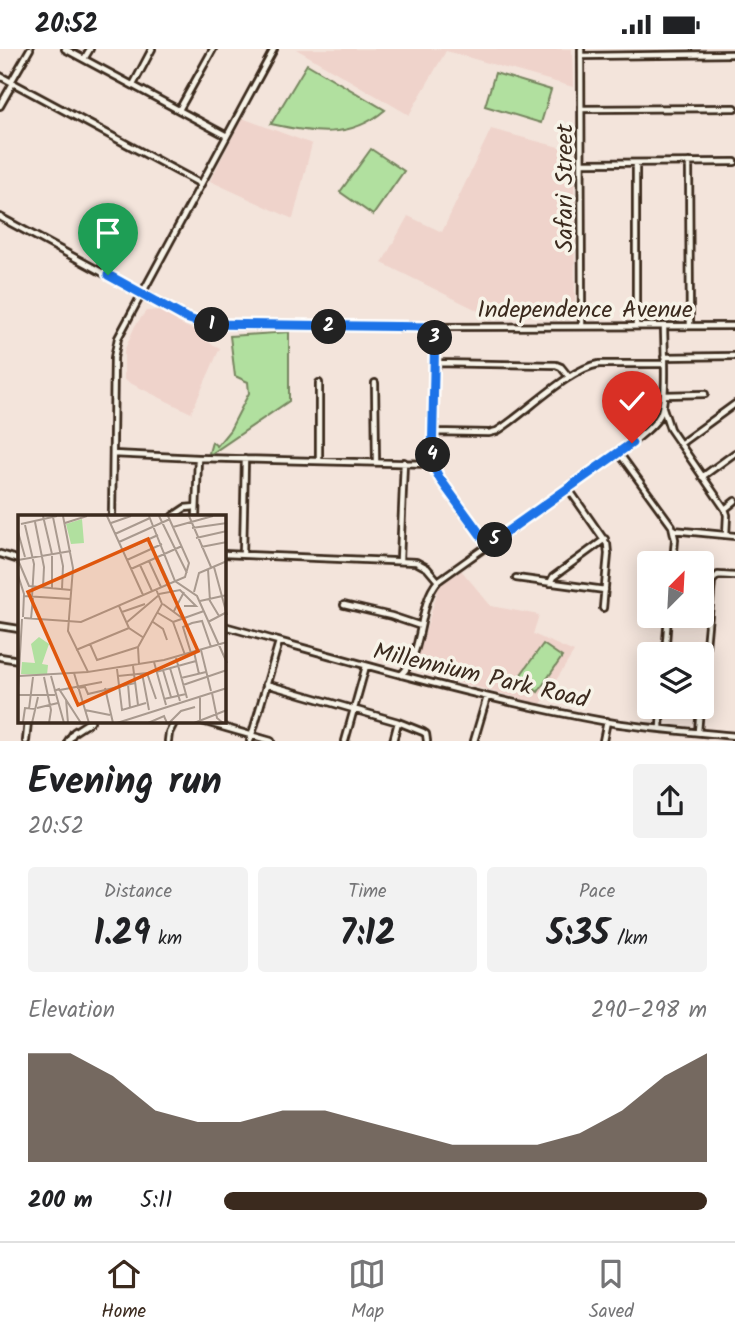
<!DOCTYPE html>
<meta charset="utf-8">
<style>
:root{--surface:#fff;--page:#f2f2f2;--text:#202124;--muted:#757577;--line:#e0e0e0;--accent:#3b2a1e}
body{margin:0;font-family:Kalam,sans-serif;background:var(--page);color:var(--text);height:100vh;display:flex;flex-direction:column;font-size:26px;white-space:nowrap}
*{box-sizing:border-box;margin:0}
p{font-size:23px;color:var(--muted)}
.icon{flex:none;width:38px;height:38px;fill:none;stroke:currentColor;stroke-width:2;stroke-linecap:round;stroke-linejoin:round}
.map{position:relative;height:692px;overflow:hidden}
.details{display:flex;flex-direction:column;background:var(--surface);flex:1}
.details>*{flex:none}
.needle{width:46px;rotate:24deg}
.fabs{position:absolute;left:637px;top:502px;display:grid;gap:14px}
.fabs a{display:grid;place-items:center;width:77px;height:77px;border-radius:7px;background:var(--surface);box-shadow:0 4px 18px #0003;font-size:35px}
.pin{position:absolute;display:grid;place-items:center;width:60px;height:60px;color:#fff;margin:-72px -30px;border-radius:50% 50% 50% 0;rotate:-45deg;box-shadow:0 0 7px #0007}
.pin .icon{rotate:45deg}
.km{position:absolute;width:35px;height:35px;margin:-18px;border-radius:50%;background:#222;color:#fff;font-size:19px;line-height:35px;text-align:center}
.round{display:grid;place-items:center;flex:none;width:74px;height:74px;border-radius:7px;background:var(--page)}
.overview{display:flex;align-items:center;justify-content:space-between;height:119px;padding:0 28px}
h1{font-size:38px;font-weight:600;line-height:52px}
.stats{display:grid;grid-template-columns:repeat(3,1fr);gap:10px;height:119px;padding:7px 28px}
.stats div{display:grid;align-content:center;border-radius:7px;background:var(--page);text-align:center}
.stats b{font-size:35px;font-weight:600}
.stats small{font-size:19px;font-weight:400}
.stats p{font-size:19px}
.chart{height:196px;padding:14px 28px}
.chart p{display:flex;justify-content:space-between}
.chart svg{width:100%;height:126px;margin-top:7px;fill:var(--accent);opacity:.7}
ul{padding:0 28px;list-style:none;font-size:23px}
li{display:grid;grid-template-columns:112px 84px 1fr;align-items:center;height:52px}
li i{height:18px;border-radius:9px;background:var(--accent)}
.status{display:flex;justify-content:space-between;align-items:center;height:49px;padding:0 35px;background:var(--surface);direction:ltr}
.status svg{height:19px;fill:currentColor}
.tab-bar{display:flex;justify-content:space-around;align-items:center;height:98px;border-top:2px solid var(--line);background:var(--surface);font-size:19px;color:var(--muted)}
.tab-bar a{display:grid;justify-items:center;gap:4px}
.tab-bar .on{color:var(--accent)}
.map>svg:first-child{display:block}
</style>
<div class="status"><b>20:52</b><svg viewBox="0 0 49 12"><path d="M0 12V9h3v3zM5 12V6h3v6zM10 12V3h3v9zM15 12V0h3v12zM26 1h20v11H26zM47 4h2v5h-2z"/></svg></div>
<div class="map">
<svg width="735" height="692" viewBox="0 0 735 692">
<rect width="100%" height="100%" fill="#f3e4db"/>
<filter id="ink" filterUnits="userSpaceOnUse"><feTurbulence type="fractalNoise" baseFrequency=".0143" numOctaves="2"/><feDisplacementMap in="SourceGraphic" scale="14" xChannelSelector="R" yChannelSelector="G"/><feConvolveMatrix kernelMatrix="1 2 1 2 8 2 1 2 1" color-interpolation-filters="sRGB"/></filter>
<g filter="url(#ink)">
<path fill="#efd3cb" d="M296,0H572L573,38L446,2L409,66Z
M242,69L312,95L293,170L210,132Z
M491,80L574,102L575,267H489L382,214L408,167L442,183Z
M160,261L178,269L177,273L201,285L202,290L220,299L191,364L124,331V302L135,277L146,262Z
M461,521L491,557L539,566L533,585L574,603L541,655L419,623L415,618L439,537Z"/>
<path fill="#b1e09f" stroke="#76855e" stroke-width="2" d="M307,15L385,61C350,91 312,84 271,75Z
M495,24L551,41L541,74L485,57Z
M371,100L404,122L373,166L340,143Z
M289,283V352L211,405L209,404L212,393L217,397L230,381L249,344L248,333L235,327L230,287Z
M543,595L562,608L538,643L519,628Z"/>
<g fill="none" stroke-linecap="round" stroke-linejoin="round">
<defs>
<path id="minor" d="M65,0L227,87
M581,0L582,277
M581,7L735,5
M84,10L90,0
M0,27L201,135
M11,33L30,0
M133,36L152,0
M0,57L13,34
M581,60L735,59
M179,61L213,0
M689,113L690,277
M582,114L735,113
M636,114V277
M0,168L186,269L204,276L435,278L735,277
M435,278L432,415L440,431L488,496
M664,308L735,307
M434,314L556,316L561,318L569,328
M319,334V412
M375,334L376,413
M664,346L705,345
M663,359L670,380L725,460L727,466L726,486
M433,383L489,384L497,382C525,365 568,320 599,315H665
M680,395L735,355
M619,404L672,477L675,490L673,514
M113,405L198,409L432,415
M702,428L735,404
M568,439L607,495L608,505L603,559
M725,460L735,452
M112,467L114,309L118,289L274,0
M173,467L185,459L196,458
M196,467L198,409
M673,481L735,487
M0,505L19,511
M224,505L416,513L427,519L438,532
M243,506L245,410
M400,511L404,413
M516,529L605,541
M550,534L553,528L605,490
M344,556L391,567L421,577
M0,577L19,580
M224,577C351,612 478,650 608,673C650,680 693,683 735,687
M665,606L668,567
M0,608L19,611
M401,626C425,603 417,556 438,532L632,394C641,386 654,378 660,366C668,349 664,298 664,277
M266,635L398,673L423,683L426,685L427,692
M702,641L712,532L718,526L735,527
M202,672L271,692
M660,679L661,658
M698,683L700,658
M26,692L28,672
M68,692L74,683L91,672
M168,692L169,684L175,672
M250,692L279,593
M345,692L366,617
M393,692L398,673
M474,692L487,648
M603,692L607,672"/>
</defs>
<use href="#minor" stroke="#3b2a1e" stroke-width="10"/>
<use href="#minor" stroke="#f7f3e8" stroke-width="4.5"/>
</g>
</g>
<g fill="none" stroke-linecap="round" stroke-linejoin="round" filter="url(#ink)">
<defs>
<path id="route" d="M108,226L186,269L204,275L435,278L432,415L440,430L488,496L632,394"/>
</defs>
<use href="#route" stroke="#fff" stroke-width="14"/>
<use href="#route" stroke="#1a73e8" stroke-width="9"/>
</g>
<g text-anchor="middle" stroke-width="7" stroke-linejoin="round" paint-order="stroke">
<g font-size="24" fill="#3b2a1e" stroke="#f7f3e8">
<text transform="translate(564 139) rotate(-90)" y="8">Safari Street</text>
<text x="585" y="268">Independence Avenue</text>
<text transform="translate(481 626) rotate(13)" y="8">Millennium Park Road</text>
</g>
</g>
<g transform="translate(18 466)">
<rect width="208" height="208" fill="#f3e4db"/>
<path d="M64,4L66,28L53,29L48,9ZM21,122L31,129L24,149L30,150L29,160L3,159L4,147L17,148L13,129Z" fill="#b1e09f"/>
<path fill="none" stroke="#a99a8f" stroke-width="2" d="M25,1L34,39V73M45,1L55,53L50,116L70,157L146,145L209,127M89,1L125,80M131,1L157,66L179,81L209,148M141,1L169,58M171,1L193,52M35,2L45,51L44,74M17,7L26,52L25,73M47,8L69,1M93,8L113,1M3,9L39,1M7,10L16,49L14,82M155,12L195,1M174,13L209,8M0,17L7,42M97,19L132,3M178,23L209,16M101,27L152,4M183,32L209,27M105,36L140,20M139,42L151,68M0,45L11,71L53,75M0,45L53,36M109,45L144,29M131,46L143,72M122,50L134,76M196,52L209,100M113,54L164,31M190,54L192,86L201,101M0,60L6,79L5,102M176,77L181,58L209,46M141,79L162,75L178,91H166M6,81L53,84M182,86L209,80M145,89L164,103M101,91L111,113L126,123M156,96L166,77M104,97L127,89M140,98L155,107L167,140M6,103L63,107L167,62L171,48L150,1M13,104L15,82M135,107L145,114L149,125M155,107L186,96M190,107L209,97M108,108L141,80M72,129L79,145L120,132M58,135L111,113M183,135L193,176M176,137L181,159M173,138L165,112L174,108L184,106L193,132M158,143L169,183M136,147L148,190M121,150L120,132L144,89L138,74M115,151L120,190M152,153L162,186M99,154L104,195L128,188M145,155L153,182M138,157L178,146M56,158L71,208M124,158L131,195M1,161L70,157M33,161L46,208M100,161L129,158L138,184M26,162L33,195L31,208M163,163L188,157M110,169L112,193M165,170L209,155M59,173L67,172L70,179L117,168M87,173L95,208M0,174L4,104M42,175L84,167M36,176L41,174L63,208M194,178L199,203L205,208M0,180H37M182,181V207M48,184L50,208M146,184L168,179M19,193L40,188M11,194L15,162M67,195L92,200M5,207L7,193L18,194M14,208L20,182M99,208L209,173M130,208L146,201L149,208M151,208L163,196L177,192M176,208L209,195"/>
<path fill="#df570d" fill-opacity="0.15" stroke="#df570d" stroke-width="3.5" d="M130,24L180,136L60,190L10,77Z"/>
<rect width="208" height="208" fill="none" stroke="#3b2a1e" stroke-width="3.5"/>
</g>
</svg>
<div class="fabs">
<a><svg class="needle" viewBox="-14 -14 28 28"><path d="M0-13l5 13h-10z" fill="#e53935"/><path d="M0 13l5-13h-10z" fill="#757577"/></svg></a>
<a><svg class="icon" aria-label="layers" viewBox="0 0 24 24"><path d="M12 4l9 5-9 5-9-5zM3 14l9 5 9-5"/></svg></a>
</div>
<div class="pin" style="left:108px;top:226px;background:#1e9e55"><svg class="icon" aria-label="arrive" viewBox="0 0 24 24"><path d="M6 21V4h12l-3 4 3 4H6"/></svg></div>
<div class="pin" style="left:632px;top:394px;background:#d93025"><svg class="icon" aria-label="check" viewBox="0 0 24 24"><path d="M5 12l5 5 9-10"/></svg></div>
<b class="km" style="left:212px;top:276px">1</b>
<b class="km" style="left:329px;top:278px">2</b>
<b class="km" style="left:435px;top:289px">3</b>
<b class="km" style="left:433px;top:406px">4</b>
<b class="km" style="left:495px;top:491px">5</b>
</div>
<section class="details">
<div class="overview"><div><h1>Evening run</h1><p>20:52</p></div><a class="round"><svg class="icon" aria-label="share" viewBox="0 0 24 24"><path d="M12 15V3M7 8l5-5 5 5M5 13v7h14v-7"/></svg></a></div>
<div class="stats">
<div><p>Distance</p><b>1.29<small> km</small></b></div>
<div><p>Time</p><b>7:12</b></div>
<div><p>Pace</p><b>5:35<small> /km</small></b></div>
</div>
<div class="chart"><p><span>Elevation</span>290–298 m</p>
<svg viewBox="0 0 160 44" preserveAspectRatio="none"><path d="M0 44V6L10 6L20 14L30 26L40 30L50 30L60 26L70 26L80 30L90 34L100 38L110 38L120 38L130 34L140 26L150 14L160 6V44z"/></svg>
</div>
<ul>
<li><b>200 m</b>5:11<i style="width:100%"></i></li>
</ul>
</section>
<nav class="tab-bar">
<a class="on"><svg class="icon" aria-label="home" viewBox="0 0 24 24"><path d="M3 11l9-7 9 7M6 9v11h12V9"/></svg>Home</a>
<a><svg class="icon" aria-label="map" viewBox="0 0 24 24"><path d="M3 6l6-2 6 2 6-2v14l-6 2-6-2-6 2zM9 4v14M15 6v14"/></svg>Map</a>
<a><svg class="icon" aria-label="saved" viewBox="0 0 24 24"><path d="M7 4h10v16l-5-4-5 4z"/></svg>Saved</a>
</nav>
